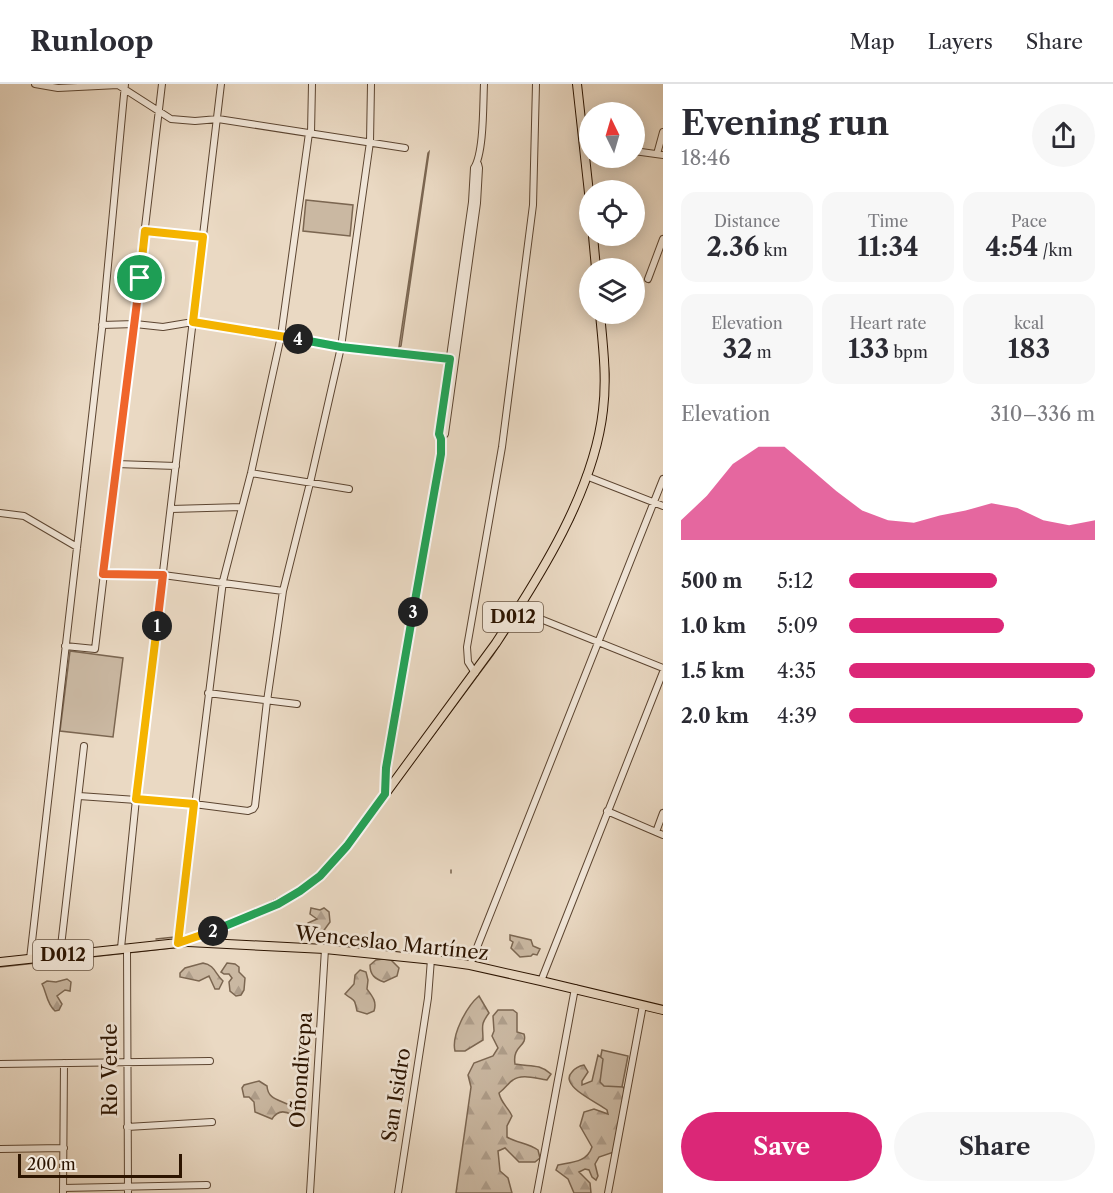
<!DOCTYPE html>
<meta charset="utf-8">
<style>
:root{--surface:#fff;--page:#f7f7f7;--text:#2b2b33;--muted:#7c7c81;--line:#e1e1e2;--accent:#db2777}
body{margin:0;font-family:"Libre Caslon Text",serif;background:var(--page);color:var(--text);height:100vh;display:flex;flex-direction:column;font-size:22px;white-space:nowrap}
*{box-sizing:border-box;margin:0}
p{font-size:20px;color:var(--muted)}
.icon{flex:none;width:33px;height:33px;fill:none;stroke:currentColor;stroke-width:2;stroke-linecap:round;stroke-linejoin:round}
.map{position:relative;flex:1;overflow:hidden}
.drawer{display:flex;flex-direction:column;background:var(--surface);width:450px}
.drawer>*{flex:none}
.needle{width:39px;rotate:355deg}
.controls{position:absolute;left:579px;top:18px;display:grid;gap:12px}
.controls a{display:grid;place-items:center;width:66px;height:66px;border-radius:50%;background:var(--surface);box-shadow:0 3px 15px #0003;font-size:30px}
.scale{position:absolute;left:18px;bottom:15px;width:164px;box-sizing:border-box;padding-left:6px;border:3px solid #2c1400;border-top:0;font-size:16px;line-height:21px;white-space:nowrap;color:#2c1400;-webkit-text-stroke:4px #f1e6d8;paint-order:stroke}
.pin{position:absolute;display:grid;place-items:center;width:51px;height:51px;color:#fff;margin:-26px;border:3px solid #fff;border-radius:50%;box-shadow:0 2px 6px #0007}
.km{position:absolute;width:30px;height:30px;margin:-15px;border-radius:50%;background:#222;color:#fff;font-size:16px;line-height:30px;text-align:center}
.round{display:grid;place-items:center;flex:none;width:63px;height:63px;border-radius:32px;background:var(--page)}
.summary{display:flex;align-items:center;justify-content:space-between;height:102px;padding:0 18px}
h1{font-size:33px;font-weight:800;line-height:45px}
.figures{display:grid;grid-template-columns:repeat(3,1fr);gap:9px;height:102px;padding:6px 18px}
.figures div{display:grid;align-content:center;border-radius:15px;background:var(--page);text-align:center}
.figures b{font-size:26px;font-weight:800}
.figures small{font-size:16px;font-weight:400}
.figures p{font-size:16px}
.chart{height:168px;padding:12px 18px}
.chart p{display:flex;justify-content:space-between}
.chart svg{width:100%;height:108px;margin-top:6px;fill:var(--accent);opacity:.7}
.button{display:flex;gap:12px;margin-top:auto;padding:12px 18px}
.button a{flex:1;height:69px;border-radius:36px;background:var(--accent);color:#fff;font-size:24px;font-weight:800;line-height:69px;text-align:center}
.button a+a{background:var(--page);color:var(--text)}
ul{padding:0 18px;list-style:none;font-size:20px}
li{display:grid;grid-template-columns:96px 72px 1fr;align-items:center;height:45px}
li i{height:15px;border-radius:8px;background:var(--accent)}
header{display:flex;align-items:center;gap:36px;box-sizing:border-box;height:84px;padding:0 30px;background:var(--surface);border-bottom:2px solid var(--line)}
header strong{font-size:28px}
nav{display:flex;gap:33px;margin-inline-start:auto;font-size:21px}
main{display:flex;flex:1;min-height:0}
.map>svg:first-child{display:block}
</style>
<header>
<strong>Runloop</strong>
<nav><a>Map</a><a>Layers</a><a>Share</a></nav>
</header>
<main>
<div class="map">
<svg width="663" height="1109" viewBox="0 0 663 1109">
<defs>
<pattern id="forest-firs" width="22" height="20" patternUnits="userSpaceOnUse" patternTransform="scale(1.5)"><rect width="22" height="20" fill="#cab8a2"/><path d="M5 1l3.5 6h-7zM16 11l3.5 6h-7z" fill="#ae9d8a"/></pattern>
</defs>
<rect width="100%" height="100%" fill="#ead9c3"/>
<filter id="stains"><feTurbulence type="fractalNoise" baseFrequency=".00333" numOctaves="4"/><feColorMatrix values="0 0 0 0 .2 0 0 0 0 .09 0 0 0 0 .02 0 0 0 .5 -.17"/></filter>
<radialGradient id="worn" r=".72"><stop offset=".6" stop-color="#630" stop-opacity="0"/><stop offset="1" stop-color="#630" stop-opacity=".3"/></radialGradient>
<path fill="#cab8a2" stroke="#7b6651" stroke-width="1.5" d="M429,68L401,262L399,263L428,69Z
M306,116L353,121L350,152L303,147Z
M603,230L609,290L606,334L592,389L573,436L523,524L493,571L335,783L309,806L287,819L190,862L0,883L190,861L308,805L431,653L566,447L600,354Z
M70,567L123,574L113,653L60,647Z
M602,966L628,972L621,1008L595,1002Z"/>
<path fill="url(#forest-firs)" stroke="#7b6651" stroke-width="1.5" d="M311,824L320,826L324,824L329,828L330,838L322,849L318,850L308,842V839L317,835L310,830Z
M510,851L531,856L533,862L540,865L537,871L533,870L531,872L520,873L511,864L513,858L510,856Z
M383,875L391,876L399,884L397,892L384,898C375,895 370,891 370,881L376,876Z
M203,879C215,881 215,890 223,897L219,905H215L209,892L199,897L180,893V889L185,884Z
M227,879L235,880L239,883V888L245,894L244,906L241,911L236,912L230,907L229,898L232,894L229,890H224L221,888Z
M360,886L366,888L368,896L367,905C373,913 377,918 374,927L367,930L357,927C354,913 355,918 345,910L354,900L355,891Z
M67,895L71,898L70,907L65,906L57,912L62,920L59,926L55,927C46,919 47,909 42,900L47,897L56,898Z
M479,912L489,929C480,941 483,942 483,956L465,967H455C451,951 467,922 479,912Z
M498,926H513L517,929V948L524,950C528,963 512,961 515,980C529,983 539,979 551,990L547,996C537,995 522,989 513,996C508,999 506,1004 499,1009C501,1019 508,1023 512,1032L507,1042V1053C517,1059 528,1059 538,1066L540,1074L535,1078H519L505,1064L498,1067L500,1087L508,1094L512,1109H456L471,1003L468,991L474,979L493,972L498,964L492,952L494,947L493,932Z
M598,971L603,975L600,998L604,1002L623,1003L628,1010L614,1068L599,1073L595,1080L598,1092L596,1096L592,1093L589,1086L585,1085L579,1088L590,1099L591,1109H574L568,1095L556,1086L558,1081C573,1078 587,1078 592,1063L580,1042L584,1028L594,1025L608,1030L607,1026C599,1019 558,1002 572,988C575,984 579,982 584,981L588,988L582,997V1001L592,997Z
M259,997L267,1002C268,1017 281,1015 295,1024V1029L292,1031C284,1026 277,1027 272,1035L255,1028L254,1018L249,1013H244L242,1004L244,1001Z"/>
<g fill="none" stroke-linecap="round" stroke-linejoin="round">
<path stroke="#77624d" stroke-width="1.5" d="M451,786V789
M156,855L175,853"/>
<defs>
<path id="minor" d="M35,0L58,4L118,1L171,35L195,37L218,35L405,64
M311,49L312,0
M634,67L663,71
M657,70L663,48
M145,147L203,153
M648,195L663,155
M102,241L135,240L163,243L193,238L341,263L455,276
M441,355L445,350L477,119L479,84L478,80
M116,380L176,382
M251,389L349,405
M586,392L663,422
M171,425L242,423
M0,429L24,432L77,463
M103,490L163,491L283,507
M518,526L663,584
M65,562L95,565L162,0
M475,589L468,578L467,563L502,363L533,121L536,0
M208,609L297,620
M385,710L386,684L441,370V355L439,350L472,118L474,84C484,69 483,20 484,0
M79,712L194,720L248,727L253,725L255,722L267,617L283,507L310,399L341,263L370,58L371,0
M607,727L663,751
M656,748L663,729
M178,859L223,497L251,389L281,252L309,49
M121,864L136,715L221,0
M127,864L128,1109
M60,871L84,662
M30,875L102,245L125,0
M470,881L663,395
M541,897L663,588
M0,980L210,977
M127,1043L212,1038
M0,1065L64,1064
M63,1104L207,1101
M63,1109L64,979
M310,1109L325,865
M398,1109L428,914L431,875
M537,1109L575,904
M608,1109L643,921"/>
<path id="major" d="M577,0L590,118
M593,152L596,184
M188,858L325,865L434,876L470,881L541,897L663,926
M0,878L178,859L195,855L260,828L296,810L320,792L347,762L496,559C540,492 594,407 603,326C607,294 603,262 600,230"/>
</defs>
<use href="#minor" stroke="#5c4531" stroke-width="8"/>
<use href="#major" stroke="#2c1400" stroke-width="10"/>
<use href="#minor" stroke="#f1e6d8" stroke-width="6"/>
<use href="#major" stroke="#ead9c3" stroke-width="8"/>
</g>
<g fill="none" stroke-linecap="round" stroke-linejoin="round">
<defs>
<path id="split-1" d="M140,194L103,490L163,491L157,542"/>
<path id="split-2" d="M157,542L136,715L194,720L178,859L213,847"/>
<path id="split-3" d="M213,847L278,820L300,807L320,792L347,762L385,710L386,684L413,528"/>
<path id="split-4" d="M298,255L341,263L450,275L439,350L441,355V370L413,528"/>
<path id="split-5" d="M140,194L145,147L203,153L193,238L298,255"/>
</defs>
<use href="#split-1" stroke="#fff" stroke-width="12"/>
<use href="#split-2" stroke="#fff" stroke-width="12"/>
<use href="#split-3" stroke="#fff" stroke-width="12"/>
<use href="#split-4" stroke="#fff" stroke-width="12"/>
<use href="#split-5" stroke="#fff" stroke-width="12"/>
<use href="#split-1" stroke="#f0652b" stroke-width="8"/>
<use href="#split-2" stroke="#f5b400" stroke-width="8"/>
<use href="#split-3" stroke="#22a559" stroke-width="8"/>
<use href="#split-4" stroke="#22a559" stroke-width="8"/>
<use href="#split-5" stroke="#f5b400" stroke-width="8"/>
</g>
<g text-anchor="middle" stroke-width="5" stroke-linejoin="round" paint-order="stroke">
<g fill="#f1e6d8" stroke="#675341" stroke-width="1.5">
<rect x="483" y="518" width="60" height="30" rx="4.5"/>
<rect x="33" y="856" width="60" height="30" rx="4.5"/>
</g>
<g font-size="18" font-weight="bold" fill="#2c1400">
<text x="513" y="539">D012</text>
<text x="63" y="877">D012</text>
</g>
<g font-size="20" fill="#2c1400" stroke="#f1e6d8">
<text transform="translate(392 859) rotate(6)" y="7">Wenceslao Martínez</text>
<text transform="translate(110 986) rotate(-90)" y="7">Rio Verde</text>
<text transform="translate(301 986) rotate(-86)" y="7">Oñondivepa</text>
<text transform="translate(396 1011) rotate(-81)" y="7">San Isidro</text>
</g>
</g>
<rect width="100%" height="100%" filter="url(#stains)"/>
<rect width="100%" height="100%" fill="url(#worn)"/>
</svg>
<div class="controls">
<a><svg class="needle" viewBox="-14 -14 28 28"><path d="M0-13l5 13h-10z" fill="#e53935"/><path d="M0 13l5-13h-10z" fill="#7c7c81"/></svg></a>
<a><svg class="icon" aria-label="locate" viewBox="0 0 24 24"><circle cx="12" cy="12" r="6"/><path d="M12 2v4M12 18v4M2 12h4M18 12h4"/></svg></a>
<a><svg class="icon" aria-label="layers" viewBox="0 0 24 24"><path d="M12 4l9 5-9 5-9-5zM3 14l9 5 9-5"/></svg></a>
</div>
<div class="scale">200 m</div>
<div class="pin" style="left:140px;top:194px;background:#1e9e55"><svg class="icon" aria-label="arrive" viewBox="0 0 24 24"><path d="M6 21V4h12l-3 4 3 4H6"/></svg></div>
<b class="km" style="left:157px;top:542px">1</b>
<b class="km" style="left:213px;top:847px">2</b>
<b class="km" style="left:413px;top:528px">3</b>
<b class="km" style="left:298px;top:255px">4</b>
</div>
<section class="drawer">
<div class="summary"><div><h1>Evening run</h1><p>18:46</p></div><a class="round"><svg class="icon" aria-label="share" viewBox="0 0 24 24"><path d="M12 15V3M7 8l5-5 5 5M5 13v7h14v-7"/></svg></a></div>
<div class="figures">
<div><p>Distance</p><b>2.36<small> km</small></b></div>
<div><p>Time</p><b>11:34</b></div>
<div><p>Pace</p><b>4:54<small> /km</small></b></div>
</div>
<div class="figures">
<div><p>Elevation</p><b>32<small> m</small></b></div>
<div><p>Heart rate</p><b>133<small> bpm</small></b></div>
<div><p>kcal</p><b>183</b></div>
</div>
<div class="chart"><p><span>Elevation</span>310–336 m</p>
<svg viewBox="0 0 160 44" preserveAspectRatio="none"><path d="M0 44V36L10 26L20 13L30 6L40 6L50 15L60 24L70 32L80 36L90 37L100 34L110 32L120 29L130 31L140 36L150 38L160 36V44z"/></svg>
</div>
<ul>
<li><b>500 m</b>5:12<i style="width:60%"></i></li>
<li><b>1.0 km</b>5:09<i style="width:63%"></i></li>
<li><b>1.5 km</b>4:35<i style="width:100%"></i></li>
<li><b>2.0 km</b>4:39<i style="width:95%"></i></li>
</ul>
<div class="button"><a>Save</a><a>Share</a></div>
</section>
</main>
